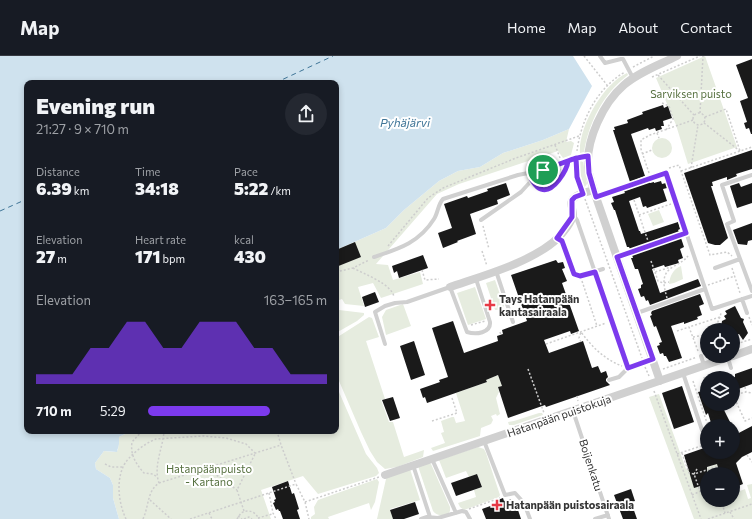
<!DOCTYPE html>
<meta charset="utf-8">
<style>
:root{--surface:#171b24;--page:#242831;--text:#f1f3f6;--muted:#9ea1a6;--line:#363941;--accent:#7c3aed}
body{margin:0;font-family:Commissioner,sans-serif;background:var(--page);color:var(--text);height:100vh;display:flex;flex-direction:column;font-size:15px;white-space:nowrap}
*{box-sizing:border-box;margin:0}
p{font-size:13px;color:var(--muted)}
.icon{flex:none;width:22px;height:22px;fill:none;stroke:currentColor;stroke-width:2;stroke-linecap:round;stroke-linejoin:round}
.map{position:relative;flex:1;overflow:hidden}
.side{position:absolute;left:24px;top:24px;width:315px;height:354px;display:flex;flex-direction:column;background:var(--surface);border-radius:8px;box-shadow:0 2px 6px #0003}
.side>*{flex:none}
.buttons{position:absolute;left:700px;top:267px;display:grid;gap:8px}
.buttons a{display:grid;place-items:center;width:40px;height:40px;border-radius:50%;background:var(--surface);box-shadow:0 2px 6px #0003;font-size:20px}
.pin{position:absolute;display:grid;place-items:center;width:34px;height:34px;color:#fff;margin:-17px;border:2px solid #fff;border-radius:50%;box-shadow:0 1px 4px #0007}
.round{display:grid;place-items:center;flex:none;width:42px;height:42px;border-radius:21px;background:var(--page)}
.summary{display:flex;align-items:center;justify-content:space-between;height:68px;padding:0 12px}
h1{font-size:22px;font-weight:800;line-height:30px}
.stats{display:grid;grid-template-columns:repeat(3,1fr);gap:6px;height:68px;padding:4px 12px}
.stats div{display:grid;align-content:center}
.stats b{font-size:17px;font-weight:800}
.stats small{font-size:11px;font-weight:400}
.stats p{font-size:11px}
.chart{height:112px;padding:8px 12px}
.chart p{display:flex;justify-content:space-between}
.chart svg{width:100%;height:72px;margin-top:4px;fill:var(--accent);opacity:.7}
ul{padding:0 12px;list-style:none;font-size:13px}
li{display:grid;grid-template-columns:64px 48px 1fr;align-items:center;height:30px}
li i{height:10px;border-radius:5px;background:var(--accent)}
header{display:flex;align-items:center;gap:24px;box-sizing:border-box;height:56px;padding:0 20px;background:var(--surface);border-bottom:1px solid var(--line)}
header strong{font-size:19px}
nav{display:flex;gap:22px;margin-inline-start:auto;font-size:14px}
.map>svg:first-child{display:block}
</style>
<header>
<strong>Map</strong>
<nav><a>Home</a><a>Map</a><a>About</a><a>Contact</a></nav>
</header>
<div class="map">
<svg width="752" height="463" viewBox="0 0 752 463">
<rect width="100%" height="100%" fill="#fff"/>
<path fill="#e6ecdf" d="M705,0L737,91L688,108L676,69L656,22Z
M627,17L628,19C603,38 589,66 584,96L580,97C578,71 604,27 627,17Z
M569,73L566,86L571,85L574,87L571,99L563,102L558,95L459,128L437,138L376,208L388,209L393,224L420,216L423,228L381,242L373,227L358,231L364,250L345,248L342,243L336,245V194L386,172L404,154L439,125L458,115L480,111L503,97L543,84Z
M652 92a10 10 0 1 1 20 0a10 10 0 1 1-20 0Z
M581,105L583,106L587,128L584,132L580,116L579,106Z
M561,113L562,114L553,127L545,130L541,128V125Z
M659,154L664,166L653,170L648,158Z
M681,210L683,223L674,227L669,228C670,220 673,213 681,210Z
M495,224L504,250L500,254H495L486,227Z
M475,231L486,263L468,269L457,237Z
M403,248L411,270L386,279L382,261L386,254Z
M339,254L364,257V259L357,265L336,277V255Z
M369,261L372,262L379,281L366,285L385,343L381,344L389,366H393L404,401L424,394L423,401L397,411L385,413L377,406L370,395L361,376L336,318V282Z
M498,319L502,330L498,331L499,336L496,342L500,358L497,360L496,358L491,360L493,364L491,368L481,372L480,380L433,395L431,392L445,387L441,377L444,376L441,365L452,361H454L456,367L465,365L456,337L487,326L486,324Z
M336,329L366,398L377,412L379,417L376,420L318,438L303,420L261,434L271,463H119L113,442V429L110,422L96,413L95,407L104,395L115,396L118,394L119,381L131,375H336Z
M659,338L686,413L700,414L714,409L713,405L721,409L718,411L720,418H707V444H733V432L738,430L740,435L745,433L748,443L751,442L747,429L752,428V463H694L649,341Z
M539,357H542L543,359L514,369H509L508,366L514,365Z
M478,391L484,393L486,397L500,439L499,441L464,454L460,451L458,447L476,441L474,434L482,431L477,418L469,421L466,415L446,422L439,404Z
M429,407L431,408L450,451V455L448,458C442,460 437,460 433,455L418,410Z
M410,413L420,444L390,453L393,463H377L386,423L387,421Z
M377,423L379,426L375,446L371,454L369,447L328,461L329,463H311V461L315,458L314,451L318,444Z"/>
<path fill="#cfe2ee" d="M0,0H573L592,30L569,73L543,84L503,97L480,111L458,115L439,125L404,154L386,172L336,194V27H27V375H131L119,381V388L117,396L104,395L95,407L96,413L110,422L113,429V442L119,463H0Z"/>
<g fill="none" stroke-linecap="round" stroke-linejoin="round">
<path stroke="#3f7597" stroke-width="1" stroke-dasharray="5 4" stroke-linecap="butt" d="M275,27L333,0
M0,155L27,143"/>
</g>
<path fill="#1a1a1a" d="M752,3V78H751L749,72L746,73L744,67L747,66L740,45L748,42L736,9Z
M663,49L664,52L668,50L672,62L663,65L664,70H661L662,73L656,75L655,72L649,74L648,72L631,78L645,120L630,126L613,74H615L614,71L628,67L627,64L643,58L642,56Z
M752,94V113L736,118L737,120L727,124V121L712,126L713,130H711L728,182L720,189H715L708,187L684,117Z
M661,125L662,128L666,127L667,132L663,133L667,145L647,152L646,150L643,151L640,141L629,145L639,175H640L641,178L678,166L680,173L678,174L679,176L630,193L629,191H627L615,154H614L611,147L614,146L612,141L625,137L624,135L650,126V127L654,126V127Z
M506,127L510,139L497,144L498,148L470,158L476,178L457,185L458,186L443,192L438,177L452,172L444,148L467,140L468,142L488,135L487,133Z
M739,127L741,131L752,127V147L737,152L730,130Z
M752,167V184L748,185L747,189L738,188L733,174Z
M681,182L684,191L680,193L683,202L678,204L679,207L665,211L664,209L652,213L660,237L698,223L701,230L650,249L648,244L646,245L644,240L641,241L638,233L641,232V229L643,228L638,213H635L631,202H633L632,199Z
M355,186L361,201L336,211V194Z
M423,199L428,212L399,222L397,215L394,217L392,210Z
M556,204L558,207L563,206L565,212L562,213L567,225L562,227L579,275L571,278L570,275L544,284L549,297L583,285L592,312L598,310L601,317L606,315L608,321L606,323V325L610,329L546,351L545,349L508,362L498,331L502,330L498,319L486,324L487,326L427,347L425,341L423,342L420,333L440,326L439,324L448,321L432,272L453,265L464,297L498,285L497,280L503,278L502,274L527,265L511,219Z
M375,236L379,246L365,251L362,241Z
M700,238L704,248L699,250L702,259L697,261L698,263L684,268V266L671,270L682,302L669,306L666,300H664L663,297L660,298L657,290L660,289L659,287L662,286L656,270L654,271L650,260L652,259L651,257L652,255Z
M735,250L741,262L744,263L743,266L748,277L743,284L739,278L733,281V274H723L721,271L722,265L726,263L724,260L727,258L725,255Z
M414,285L425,319L411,324L400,290Z
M752,312V328L733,335V322L735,321V318Z
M682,330L694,366L674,373L662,337Z
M707,334V348H721L732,370H712L708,357L706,359L698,336Z
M393,341L400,362L390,365L382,344Z
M752,370V396L742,401L736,407L743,428L733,432V418H720L717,408L707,411V428L694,432L684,399L707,391V396H733V380Z
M477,418L482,431L456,440L451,427Z
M288,425L292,438L294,437L299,453L297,454L300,463H283L280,455H279L278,453L276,454L273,447L275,446L274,444L276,443L272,431Z
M631,433L635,445L631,446L637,463H623L614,439Z
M503,442L504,445L511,443L513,449L516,448L521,463H486L482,453L496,448L495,445Z
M415,446L419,458L404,463H393L390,454Z"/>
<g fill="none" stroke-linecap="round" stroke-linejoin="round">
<path stroke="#cdcdcd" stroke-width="1.5" stroke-dasharray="2 2" stroke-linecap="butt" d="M584,0L607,29
M633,11L654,0
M658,19L694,59
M652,21L700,0
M662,47L669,50L673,63L666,74
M693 63a6 6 0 1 1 12 0a6 6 0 1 1-12 0Z
M700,57L703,0
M705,61L726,53L740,95
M704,67L740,95
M657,77L659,82
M555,89L560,102
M577,95C581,64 597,32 625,16
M642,98L652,94
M576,107V116L580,130
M669,112L679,109L710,199L727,196L732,200
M691,112L698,69
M681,115L752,91
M649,117L641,93V84L650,79L693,64
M585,143L642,302
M634,144L648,185
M639,159L671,148
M483,170L489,193
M388,190L428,142L443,132L516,102L579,80
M482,195L487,210
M651,205L655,216L671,211
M353,212C364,218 392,228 394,241
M732,212L740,237
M422,214L425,224L439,223
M336,216L353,212L369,204
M655,216L658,225L663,227L669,226
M582,225L597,270
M708,229L735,220
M667,242C664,231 660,218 673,211C679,207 683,206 688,200
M749,261L752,269
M471,269L485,265
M719,274L717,268L720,261
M677,275L689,271
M500,276L501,279
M693,281L699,280
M581,286L579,282L581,276C592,291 604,303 622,310
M546,288L606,267
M733,289L752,283
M698,295L689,271L720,261L721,257
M645,311L649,320
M528,313L544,357
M663,313L697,301
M704,321L706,328
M693,325L708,370
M745,331L746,336
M654,335L701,463
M733,339L745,365L752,362
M733,339L746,336L752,337
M577,340L578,345
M432,365L457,357L452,342
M142,375L132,386C130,399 136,408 144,417L153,418L157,421
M277,375L281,389L296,428
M682,397L689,417L694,418L700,435L707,437
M677,398L707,388
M747,399L752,406
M105,408L111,411H123
M207,412L237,434
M697,413L694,418L716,411L718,418
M159,427L281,389
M269,437L273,457L276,463
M692,439L707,432
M150,444L171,463
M721,444L725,457
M305,446L379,421
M469,453L500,442
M244,455L237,434L255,398
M730,456L734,463
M209,457L212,463
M238,460L242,463
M258,462L272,458
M126,463C119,448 116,427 123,411C127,401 145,387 156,383L203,380L226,382L246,388L255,397
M143,463C149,450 147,435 159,427C153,410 163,392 164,375
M190,463L296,428L305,446L309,463
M237,463L241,457C248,453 255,455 259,463
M244,463L249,461L252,463
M708,463L752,448"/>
<path stroke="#d0d0d0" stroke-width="4" d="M600,0L605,7L621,3H623L633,22
M752,119L722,129L734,165L727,168L752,235
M532,124L541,133C555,135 566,117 568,105
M596,141L666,117L712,253L752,240
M573,158L577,164L628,312L653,303
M481,164L521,136L532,124L541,115
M558,182L562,185L573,216L576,219L580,220L603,213
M374,201C398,193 419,187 434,163C438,157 438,148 443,143L518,119L543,114L578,101H588
M617,201L686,177
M715,212L740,203
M496,215L513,266
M742,243L747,257
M637,257L705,233
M385,288L375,256L385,250L395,247L407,246L450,231L467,276C476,279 491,277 490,266L476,223
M701,300L704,309
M728,302L731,312
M683,317L702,374
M609,324L619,321L628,312
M573,355L609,463
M484,385L505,439L515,437L524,447L530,463
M432,403L456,457
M413,409L430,461
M421,463L427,461L438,462L462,455L466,456L470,463
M595,463L608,459"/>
<path stroke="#d0d0d0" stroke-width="8" d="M450,231C482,220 533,206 558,182C563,177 572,166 573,159C573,153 569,146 574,142C579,137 588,136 594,134
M733,300L752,293
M660,325L596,141C593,131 589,121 588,111C586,84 603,47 624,29C639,16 659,9 677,0
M385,419L732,300"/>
</g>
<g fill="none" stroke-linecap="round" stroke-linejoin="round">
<defs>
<path id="route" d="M543,114C554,110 565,106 576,102L577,121L583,138L575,141L572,144V161L557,182L562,185L574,218L580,220L595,216L628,312L653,303L617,201L686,177L666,117L596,141L589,117L588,100C581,101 575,102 568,105C567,114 553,138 541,133C537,132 534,127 532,124L543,114"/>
</defs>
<use href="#route" stroke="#fff" stroke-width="8"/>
<use href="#route" stroke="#7c3aed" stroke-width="5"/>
</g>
<g fill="#e63946" stroke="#fff" stroke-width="1.5">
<path d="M488 243h4v4h4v4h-4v4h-4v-4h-4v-4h4z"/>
<path d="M495 443h4v4h4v4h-4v4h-4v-4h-4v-4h4z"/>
</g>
<g text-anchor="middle" stroke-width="4" stroke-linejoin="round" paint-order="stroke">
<g font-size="11" fill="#56703f" stroke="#fff">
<text x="691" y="42">Sarviksen puisto</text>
<text x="209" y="417">Hatanpäänpuisto<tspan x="209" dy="13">- Kartano</tspan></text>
</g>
<g font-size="11" font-weight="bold" fill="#333" stroke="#fff" text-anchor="start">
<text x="499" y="247">Tays Hatanpään<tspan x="499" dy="13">kantasairaala</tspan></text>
<text x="506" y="453">Hatanpään puistosairaala</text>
</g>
<g font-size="11" fill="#333" stroke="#fff">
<text transform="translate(559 360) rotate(-19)" y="4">Hatanpään puistokuja</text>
<text transform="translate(591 409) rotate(72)" y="4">Boijenkatu</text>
</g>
<g font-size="12" font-style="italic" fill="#3f7597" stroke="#fff">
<text x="405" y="71">Pyhäjärvi</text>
</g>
</g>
</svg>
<div class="buttons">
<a><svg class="icon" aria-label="locate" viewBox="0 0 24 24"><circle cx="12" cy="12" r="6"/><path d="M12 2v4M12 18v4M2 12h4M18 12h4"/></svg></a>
<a><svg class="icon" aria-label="layers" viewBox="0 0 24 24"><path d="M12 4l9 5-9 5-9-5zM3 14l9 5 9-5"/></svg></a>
<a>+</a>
<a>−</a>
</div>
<div class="pin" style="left:543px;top:114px;background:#1e9e55"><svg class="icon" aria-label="arrive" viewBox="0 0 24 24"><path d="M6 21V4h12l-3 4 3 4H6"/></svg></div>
<section class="side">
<div class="summary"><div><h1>Evening run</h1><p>21:27 · 9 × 710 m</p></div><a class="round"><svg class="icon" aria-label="share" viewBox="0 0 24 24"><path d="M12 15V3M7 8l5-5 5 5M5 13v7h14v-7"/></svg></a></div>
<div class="stats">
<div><p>Distance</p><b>6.39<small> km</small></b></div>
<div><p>Time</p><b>34:18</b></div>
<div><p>Pace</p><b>5:22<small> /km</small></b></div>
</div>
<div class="stats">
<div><p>Elevation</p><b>27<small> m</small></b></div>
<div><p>Heart rate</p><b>171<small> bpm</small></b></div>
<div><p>kcal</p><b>430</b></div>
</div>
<div class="chart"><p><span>Elevation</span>163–165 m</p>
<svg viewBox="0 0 160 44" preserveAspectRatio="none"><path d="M0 44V38L10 38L20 38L30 22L40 22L50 6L60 6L70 22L80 22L90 6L100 6L110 6L120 22L130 22L140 38L150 38L160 38V44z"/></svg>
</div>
<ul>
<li><b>710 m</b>5:29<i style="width:68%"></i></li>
</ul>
</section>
</div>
